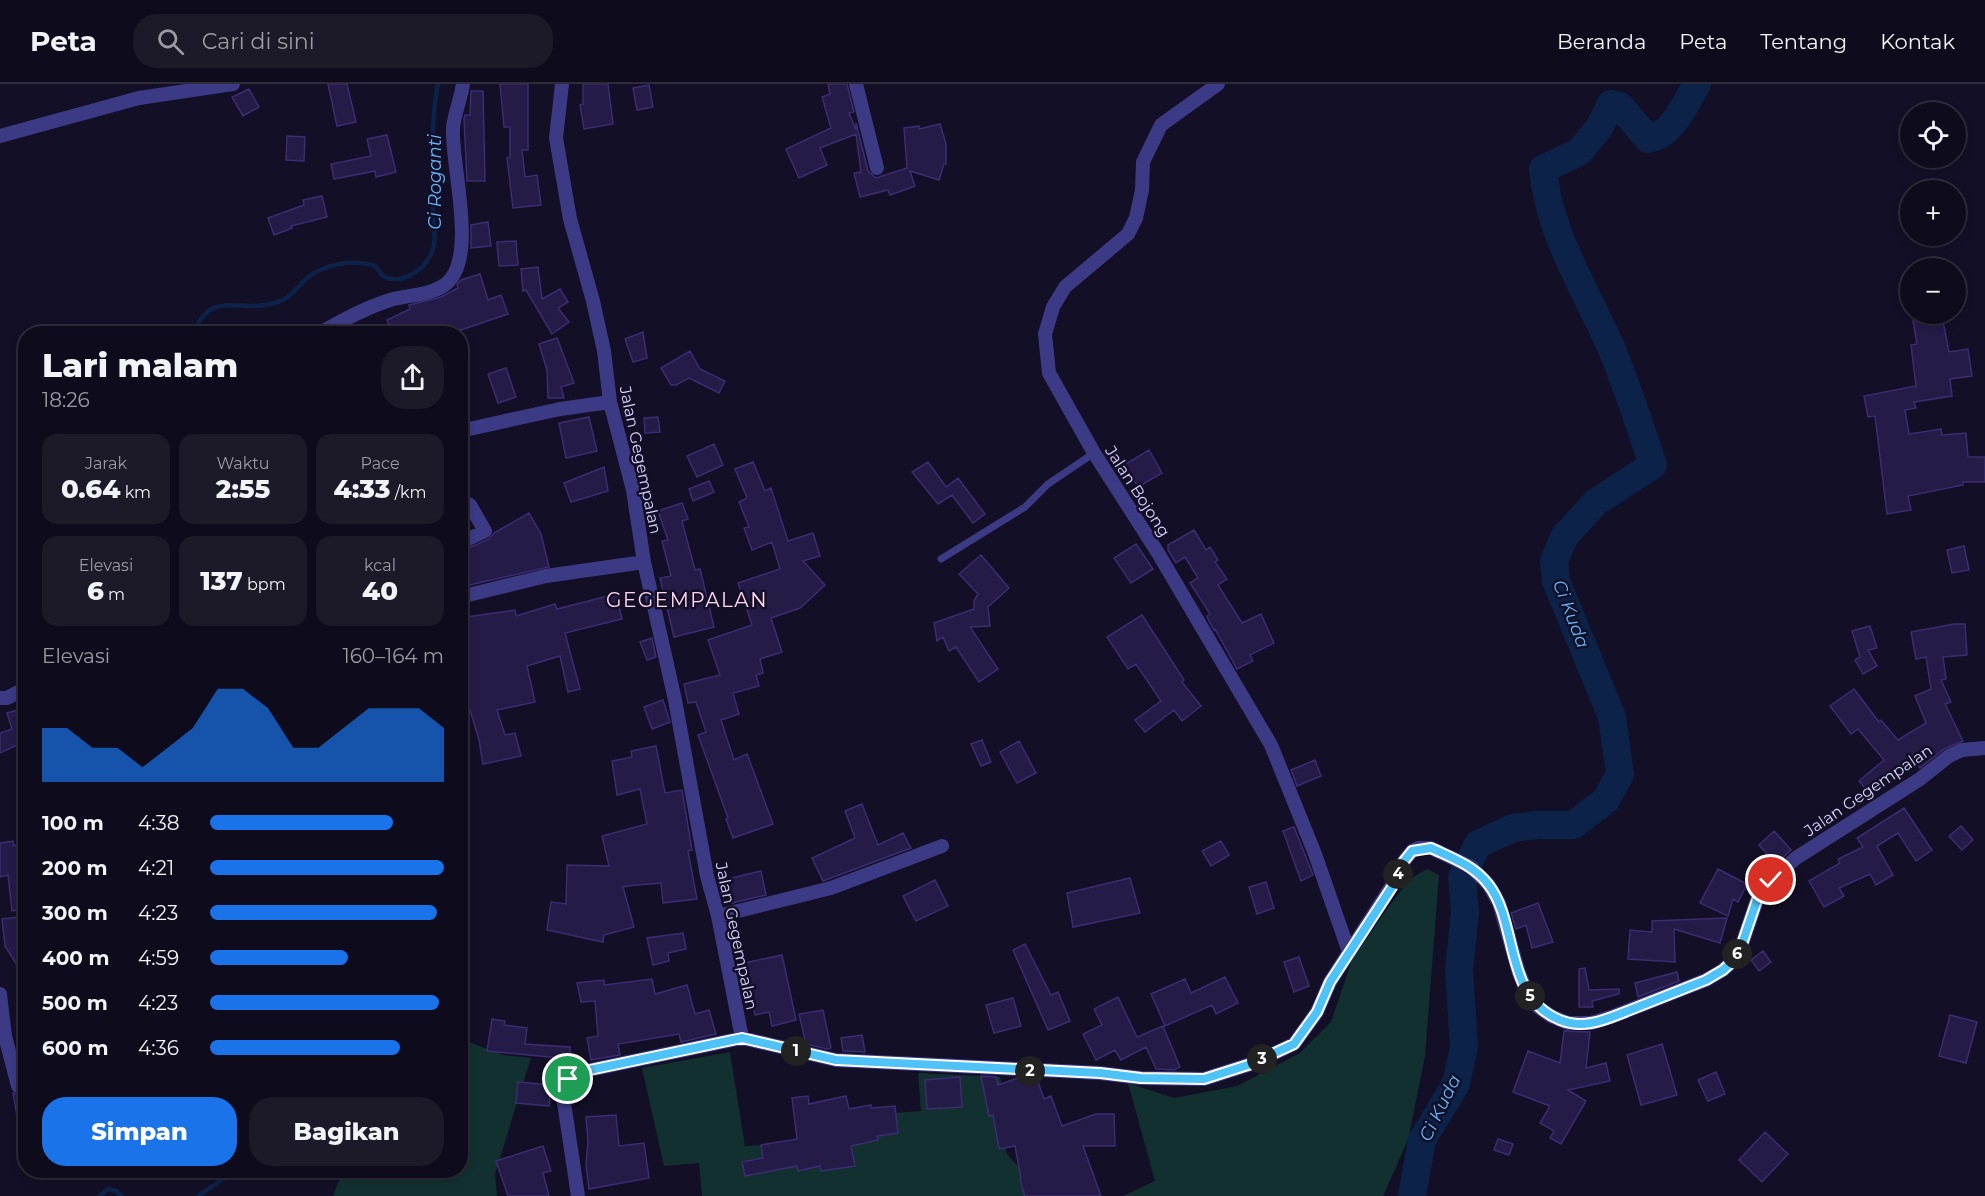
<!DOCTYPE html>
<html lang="id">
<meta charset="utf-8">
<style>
:root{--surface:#0e0b1c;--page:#1c1929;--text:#f1f3f6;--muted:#9b9ba3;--line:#2e2b3b;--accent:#1a73e8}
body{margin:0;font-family:Montserrat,sans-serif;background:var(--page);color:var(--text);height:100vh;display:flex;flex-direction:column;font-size:22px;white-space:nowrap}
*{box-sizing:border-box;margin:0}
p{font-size:20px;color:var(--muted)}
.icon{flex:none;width:33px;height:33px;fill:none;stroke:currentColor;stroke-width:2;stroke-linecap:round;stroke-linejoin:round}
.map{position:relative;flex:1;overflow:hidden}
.details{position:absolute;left:18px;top:242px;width:450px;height:852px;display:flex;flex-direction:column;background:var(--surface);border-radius:24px;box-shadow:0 3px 9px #0003,0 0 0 2px var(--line)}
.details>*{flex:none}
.controls{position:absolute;left:1900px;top:18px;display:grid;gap:12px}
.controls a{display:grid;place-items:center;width:66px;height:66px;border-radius:50%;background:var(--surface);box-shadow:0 3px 9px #0003,0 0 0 2px var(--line);font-size:30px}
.pin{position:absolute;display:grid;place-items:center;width:51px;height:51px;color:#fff;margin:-26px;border:3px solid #fff;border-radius:50%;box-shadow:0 2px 6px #0007}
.km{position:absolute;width:30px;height:30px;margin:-15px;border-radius:50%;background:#222;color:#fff;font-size:16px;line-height:30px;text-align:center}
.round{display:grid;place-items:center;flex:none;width:63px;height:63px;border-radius:24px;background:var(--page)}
.summary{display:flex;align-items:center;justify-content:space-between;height:102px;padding:0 24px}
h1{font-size:33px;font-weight:800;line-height:45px}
.stats{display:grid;grid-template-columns:repeat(3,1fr);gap:9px;height:102px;padding:6px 24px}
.stats div{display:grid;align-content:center;border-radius:15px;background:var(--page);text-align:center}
.stats b{font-size:26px;font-weight:800}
.stats small{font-size:16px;font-weight:400}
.stats p{font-size:16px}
.chart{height:168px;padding:12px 24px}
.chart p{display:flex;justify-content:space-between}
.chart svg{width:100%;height:108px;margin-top:6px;fill:var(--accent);opacity:.7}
.button{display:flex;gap:12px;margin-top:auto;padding:12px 24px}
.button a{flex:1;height:69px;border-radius:24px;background:var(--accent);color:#fff;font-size:24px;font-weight:800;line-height:69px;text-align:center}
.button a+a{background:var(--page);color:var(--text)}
ul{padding:0 24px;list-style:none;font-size:20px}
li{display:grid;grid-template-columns:96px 72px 1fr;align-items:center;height:45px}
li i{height:15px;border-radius:8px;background:var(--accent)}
header{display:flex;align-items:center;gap:36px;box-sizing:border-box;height:84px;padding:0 30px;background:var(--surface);border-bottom:2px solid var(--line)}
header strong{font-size:28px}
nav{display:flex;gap:33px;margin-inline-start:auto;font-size:21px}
.search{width:420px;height:54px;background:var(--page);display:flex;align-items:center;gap:15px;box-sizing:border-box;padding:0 21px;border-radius:24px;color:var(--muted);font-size:22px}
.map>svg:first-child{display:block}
</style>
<header>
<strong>Peta</strong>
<div class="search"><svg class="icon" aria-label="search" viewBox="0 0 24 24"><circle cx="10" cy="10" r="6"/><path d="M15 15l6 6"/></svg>Cari di sini</div>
<nav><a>Beranda</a><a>Peta</a><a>Tentang</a><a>Kontak</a></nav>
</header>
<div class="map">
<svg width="1985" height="1112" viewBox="0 0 1985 1112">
<rect width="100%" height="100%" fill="#130f26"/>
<path fill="#12302f" d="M1427,785L1439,791L1425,972L1408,1056L1383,1112H1123L1155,1097L1128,999L1174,1014L1237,1002L1300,969L1331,938L1352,876L1387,825L1410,795Z
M461,955L503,971L531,974L495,1090L497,1112H333L343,1086H460Z
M730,968L745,1062L816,1058L869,1031L921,1027L918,989L1000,993L1011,1039L1001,1042L1007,1070L1045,1112H702L699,1079L664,1082L642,984Z"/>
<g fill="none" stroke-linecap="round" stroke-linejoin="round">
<path stroke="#0c2248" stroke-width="4.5" d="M194,249C211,204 238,230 275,219C289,215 293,208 303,198C312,188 327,182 340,180C348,178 369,178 376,183C379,186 380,191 385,193C401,201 423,186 430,172C438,158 433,143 433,128C433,86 430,41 438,0
M99,1112L108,1105L116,1107L122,1112
M198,1112L236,1086"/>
<path stroke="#0c2248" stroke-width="28" d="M1412,1112L1422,1056L1456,1000L1464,963L1459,886L1465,828L1462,793L1478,760L1513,744L1537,741H1573L1606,716L1620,690L1612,633L1556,497L1554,477L1564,453L1596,418L1653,381C1640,343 1628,305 1613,268C1587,208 1549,151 1543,85L1579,68L1599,44L1611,20L1620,22L1648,55C1673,51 1685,20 1697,0"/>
</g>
<path fill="#241b47" stroke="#3b2d73" stroke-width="1.5" d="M328,0H347L356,38L337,42Z
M500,0H528V66H522L525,93L537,91L541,121L513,124L507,74L510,73V43H504Z
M583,0H608L613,40L584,45L580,21L583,20Z
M828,0H847L854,28L849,29L856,46V39L868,87L876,94L907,84L904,44L919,42V45L940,40L946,60V80H944L939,96L910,87L915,102L890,111L888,106L860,113L854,89L861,88L856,50L820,64L827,81L799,94L786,65L831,44L822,13L830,10Z
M649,1L653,23L637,26L633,4Z
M249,5L259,23L243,32L232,13Z
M471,7H483L485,97H467L464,34L465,31H470Z
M387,51L396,88L376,93L375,87L334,95L331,80L371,72L367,55Z
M287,52L305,53L304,77L286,76Z
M322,112L327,133L291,142L292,144L274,151L268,134L304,121L303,116Z
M488,138L491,162L471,164V141Z
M516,157L518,181L499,182L497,158Z
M538,183L542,215L560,205L568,218L558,224L569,238L552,250L526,206L523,207L521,185Z
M480,190L488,216L501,211L508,230L452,249H393L387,236L410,225L409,221L441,213L458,204L457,200L461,196Z
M1942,232L1949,268L1968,265L1972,292L1950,295L1952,312L1914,318L1916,324L1905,326L1909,350L1941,345L1942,351L1966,349L1968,373H1985V398H1963V401L1908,412L1911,426L1887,430L1875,332L1868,333L1864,312L1916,302L1911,261L1917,260L1913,237Z
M643,248L647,274L633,278L625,255Z
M557,254L574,299L561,303L564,314H548L547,286L539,260Z
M690,267L700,285L725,297L719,309L689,294L676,301H671L661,284Z
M506,284L516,313L498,319L488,290Z
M589,333L597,367L566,374L559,339Z
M658,333L660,348L645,349L644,334Z
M714,360L723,381L697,393L687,372Z
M1149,366L1162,389L1138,403L1124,381Z
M753,378L765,407L771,404L788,457L813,449L820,472L803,477L825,501L800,524L771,534L782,568L760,575L763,589L756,591L759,602L733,609L739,630L721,636L734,676L747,670L773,740L733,754L726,735L728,734L698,651L706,648L696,618L688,619L684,600L720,591L708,556L752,541L738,499L780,485L772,458L752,466L744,444L749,443L739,418L747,414L735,385Z
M928,378L946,403L958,394L985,430L973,439L952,411L938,420L912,388Z
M604,383L608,407L571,418L564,399Z
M709,397L714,408L693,417L689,405Z
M682,419L688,435L682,437L695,486L700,485L714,543L674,553L660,494L671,492L662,457L668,456L658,427Z
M529,429L541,450L549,483L469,501L460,477V468L489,455L494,449Z
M1194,446L1206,466L1210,463L1218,476L1215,478L1227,495L1218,501L1242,539L1261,530L1274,559L1250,571L1253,577L1237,585L1215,545L1214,546L1208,535L1207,532L1210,530L1190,499L1198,494L1185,473L1176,479L1168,466V461Z
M1136,460L1153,485L1131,499L1114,474Z
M1964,462L1969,486L1952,489L1947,466Z
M981,471L1009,504L988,523L990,542L970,543L998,585L979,598L956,563L949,567L943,553L937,557L934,539L974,525V517L978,510L959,490Z
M616,510L622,535L565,549L580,605L568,608L560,572L527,582L535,618L497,626L505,651L515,649L521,672L483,680L479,656L460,593V534L515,526L516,532L555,520L557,525Z
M1142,531L1184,596L1182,598L1201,622L1182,637L1174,626L1145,648L1135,636L1161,617L1136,580L1128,585L1107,553Z
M1954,540H1965L1967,571L1943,573L1946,595L1941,596L1951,618L1945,620L1963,657L1944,665L1920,684L1912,670L1870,710L1859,697L1884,676L1858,645L1851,650L1830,622L1854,605L1879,638L1881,636L1898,656L1926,639L1915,612L1931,605L1926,573L1916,575L1911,548Z
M1870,542L1877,564L1868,566L1877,582L1863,590L1855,576L1860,573L1852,547Z
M652,554L656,573L647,576L640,558Z
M663,616L670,638L652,645L644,623Z
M21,625L26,640V657L0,669V649L12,645L7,629Z
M982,656L991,678L981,682L971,660Z
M1019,657L1036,689L1017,699L1000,668Z
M656,662L665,709L682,706L692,766L688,767L697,815L663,819L661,799L627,802L623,803L634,843L604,851L603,858L547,846L551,818L566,820L567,781L609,782L602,752L647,740L640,705L617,711L612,677L632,673L631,667Z
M1315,676L1321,692L1297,702L1291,686Z
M862,720L878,761L903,749L911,764L823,797L812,774L855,754L845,727Z
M1904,724L1932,766L1916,777L1898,749L1877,762L1893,791L1876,801L1870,790L1839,804L1844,812L1824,823L1809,797L1840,779L1838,775L1863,763L1857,754Z
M1961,742L1973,756L1962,766L1949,752Z
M1294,743L1313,791L1301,797L1283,747Z
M1774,747L1791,766L1776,780L1759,761Z
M13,757L14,762L26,757L25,825L12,827L8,791L0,793V759Z
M1221,757L1229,771L1211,782L1202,767Z
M1718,785L1747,800L1738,818L1733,815L1728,832L1700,819Z
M761,787L766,811L732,819L727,795Z
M1130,794L1140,829L1073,843L1067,809Z
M935,796L948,822L916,837L903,812Z
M1266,798L1274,824L1257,830L1249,803Z
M1538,819L1553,858L1532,864L1526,841L1516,845L1511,829Z
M19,833L21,851L26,858V895L5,862L2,835Z
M1727,834L1720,859L1674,845L1675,878L1628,875L1630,846L1652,848V837Z
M683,849L686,865L668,869L669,877L653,881L647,854Z
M1025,860L1051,911L1058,908L1070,937L1048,946L1013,866Z
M1763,867L1771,878L1759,887L1751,876Z
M782,871L796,936L772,942L769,928L755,931L744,879Z
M1299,873L1309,902L1294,908L1284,878Z
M1585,884L1589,906L1619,905V910L1592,917L1593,923H1579V885Z
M1677,888L1679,897L1638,913L1635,899Z
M1225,893L1238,919L1216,930L1212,921L1165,942L1151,910L1185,895L1191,909Z
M652,895L655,910L687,901L695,930L709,926L716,950L681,958L679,950L618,960L620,971L591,976L587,954L598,952L595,917L581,918L577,899L604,896V901Z
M1118,913L1137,953L1163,942L1180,983L1174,986L1156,985L1146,963L1121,976L1115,966L1096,976L1083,950L1102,941L1094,925Z
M1013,914L1021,942L994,949L986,921Z
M823,926L831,964L827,965L806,960L799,930Z
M1950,931L1977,938L1966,979L1939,972Z
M492,935L505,937L504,941L527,944L525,960L570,963V975L487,967Z
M1564,947L1590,948L1586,984L1606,979L1610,997L1568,1006L1586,1017L1561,1060L1550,1054L1554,1047L1540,1039L1550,1022L1513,1008L1528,967L1560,979Z
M862,951L865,968L843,967L841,954Z
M1662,960L1677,1011L1641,1021L1627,971Z
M1716,988L1725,1010L1708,1017L1698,996Z
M981,992L996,993L998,1001L1018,994L1037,995L1044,1015L1051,1012L1062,1042L1096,1030H1114L1115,1062H1083L1101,1112H1025L1020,1096L1021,1095L1015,1062L999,1065L993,1031L989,1032Z
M960,993L962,1023L927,1025L925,996Z
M518,998L551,1001L549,1022L516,1019Z
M26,1007V1043L19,1044L13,1009L20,1011Z
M808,1012L809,1020L846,1012L849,1025L871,1021V1024L895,1022L898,1049L877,1052L878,1056L851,1062L855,1082L821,1087L820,1082L798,1087L797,1082L745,1092L742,1078L763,1074L761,1061L797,1055L792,1014Z
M616,1031L619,1062L644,1059L649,1094L589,1105L586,1081L588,1057L586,1033Z
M1765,1048L1788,1070L1762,1098L1739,1076Z
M1498,1055L1513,1060L1509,1071L1494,1066Z
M543,1062L551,1087L543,1089L549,1112H508L496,1077Z"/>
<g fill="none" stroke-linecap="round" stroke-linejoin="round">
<path stroke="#3d3a85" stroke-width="7" d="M941,475L1025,423L1048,400L1094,369"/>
<path stroke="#3d3a85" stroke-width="14" d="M562,0L556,54L570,135L593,217L604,267L610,318L633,406L644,478L675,616L707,792L718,832L742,954
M856,0L877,84
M1218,0L1161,41L1143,78L1142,106L1136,134L1128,150L1065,203L1053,223L1045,250L1049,289L1094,369L1158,469L1271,661L1315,770L1349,868
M0,52L139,14L233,0
M320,249C343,236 365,224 390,216C407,211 427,212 443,202C480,179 451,83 453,44C454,31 461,14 463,0
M460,347L560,325L610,318
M460,416L470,421L485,447L460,459
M460,513L546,492L644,478
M0,614H7L26,604
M718,832L831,804L942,762
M0,910L5,952L18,1002
M578,1112L563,1012C564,997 570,992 585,987L742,954L836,976L1100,989L1141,994L1204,995L1251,980L1294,960L1317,928L1330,898L1391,803L1404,777L1412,767L1418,764H1431L1471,783L1489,801L1499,819L1519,889L1527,908L1538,923L1551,932L1568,939H1591L1611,933L1706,896L1723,886L1734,876L1741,863L1757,816L1771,796L1796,774L1920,695L1949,672L1962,666L1985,664"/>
</g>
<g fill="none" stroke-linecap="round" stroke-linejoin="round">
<defs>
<path id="route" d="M568,995L585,987L742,954L836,976L1100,989L1141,994L1204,995L1251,980L1294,960L1317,928L1330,898L1392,803L1404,777L1412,767L1431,764C1452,774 1473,781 1488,800C1519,839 1503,913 1560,936C1570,940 1580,941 1591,939C1604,937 1617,931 1630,926C1655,916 1681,906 1706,896L1723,886L1734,876L1741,863L1757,816L1771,796"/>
</defs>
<use href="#route" stroke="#fff" stroke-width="12"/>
<use href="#route" stroke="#4fc3f7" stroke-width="8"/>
</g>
<g text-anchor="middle" stroke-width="5" stroke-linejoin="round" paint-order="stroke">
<g font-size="16" fill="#d9d4ff" stroke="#130f26">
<text transform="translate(641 376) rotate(78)" y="6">Jalan Gegempalan</text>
<text transform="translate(1138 407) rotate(57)" y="6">Jalan Bojong</text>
<text transform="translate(1868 706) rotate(-34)" y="6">Jalan Gegempalan</text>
<text transform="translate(737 852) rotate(78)" y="6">Jalan Gegempalan</text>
</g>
<g font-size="18" font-style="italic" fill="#62b6ff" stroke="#130f26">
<text transform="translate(435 98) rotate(-90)" y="6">Ci Roganti</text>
<text transform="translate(1571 530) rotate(69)" y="6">Ci Kuda</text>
<text transform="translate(1440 1024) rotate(-64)" y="6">Ci Kuda</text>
</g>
<g font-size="20" letter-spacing="1.5" fill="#ffd6f0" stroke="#130f26">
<text x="687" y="523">GEGEMPALAN</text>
</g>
</g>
</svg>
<div class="controls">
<a><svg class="icon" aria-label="locate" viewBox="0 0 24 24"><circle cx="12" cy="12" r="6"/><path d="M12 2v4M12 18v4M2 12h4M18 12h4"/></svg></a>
<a>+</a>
<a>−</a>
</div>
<div class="pin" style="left:568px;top:995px;background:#1e9e55"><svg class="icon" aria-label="arrive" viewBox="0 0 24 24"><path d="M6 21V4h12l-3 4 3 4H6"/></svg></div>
<div class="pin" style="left:1771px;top:796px;background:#d93025"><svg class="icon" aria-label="check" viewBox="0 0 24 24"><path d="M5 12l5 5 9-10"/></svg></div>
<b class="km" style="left:796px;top:967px">1</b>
<b class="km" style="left:1030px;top:987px">2</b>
<b class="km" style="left:1262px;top:975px">3</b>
<b class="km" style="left:1398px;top:790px">4</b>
<b class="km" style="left:1530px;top:912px">5</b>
<b class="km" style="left:1737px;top:870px">6</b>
<section class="details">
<div class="summary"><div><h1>Lari malam</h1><p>18:26</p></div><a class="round"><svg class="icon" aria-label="share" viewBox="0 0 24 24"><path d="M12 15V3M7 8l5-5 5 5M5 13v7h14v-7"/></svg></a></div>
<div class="stats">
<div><p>Jarak</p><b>0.64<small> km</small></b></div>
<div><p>Waktu</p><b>2:55</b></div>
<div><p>Pace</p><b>4:33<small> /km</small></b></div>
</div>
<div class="stats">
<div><p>Elevasi</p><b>6<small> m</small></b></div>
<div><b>137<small> bpm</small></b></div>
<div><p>kcal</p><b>40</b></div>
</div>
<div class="chart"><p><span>Elevasi</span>160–164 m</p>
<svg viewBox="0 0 160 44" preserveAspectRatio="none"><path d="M0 44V22L10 22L20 30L30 30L40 38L50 30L60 22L70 6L80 6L90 14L100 30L110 30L120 22L130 14L140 14L150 14L160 22V44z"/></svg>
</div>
<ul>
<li><b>100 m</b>4:38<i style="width:78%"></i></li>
<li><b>200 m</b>4:21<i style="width:100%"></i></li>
<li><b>300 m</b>4:23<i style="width:97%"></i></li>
<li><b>400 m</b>4:59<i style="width:59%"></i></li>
<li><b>500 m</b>4:23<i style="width:98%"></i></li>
<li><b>600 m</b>4:36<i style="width:81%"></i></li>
</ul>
<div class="button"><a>Simpan</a><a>Bagikan</a></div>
</section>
</div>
